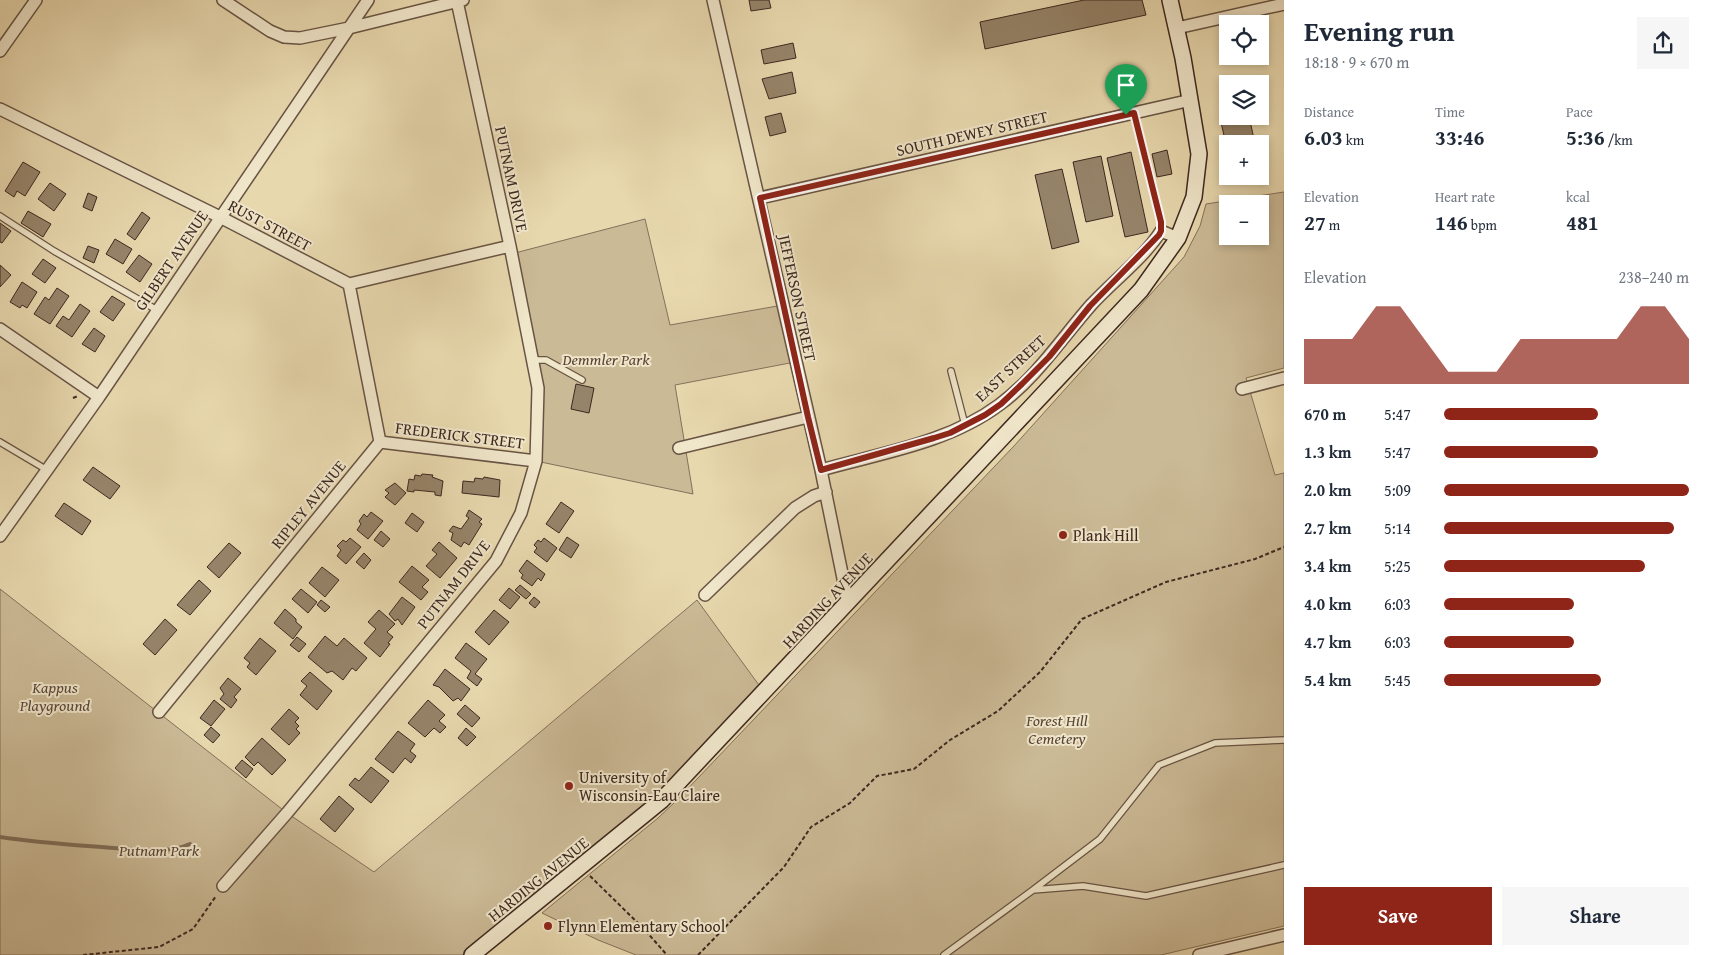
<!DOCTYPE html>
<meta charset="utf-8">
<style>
:root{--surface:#fff;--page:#f6f6f7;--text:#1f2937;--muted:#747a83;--accent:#8f2418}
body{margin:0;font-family:"Gentium Book Plus",serif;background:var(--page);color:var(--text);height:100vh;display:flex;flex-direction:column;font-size:19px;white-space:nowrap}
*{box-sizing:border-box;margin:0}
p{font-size:16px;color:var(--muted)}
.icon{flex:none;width:28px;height:28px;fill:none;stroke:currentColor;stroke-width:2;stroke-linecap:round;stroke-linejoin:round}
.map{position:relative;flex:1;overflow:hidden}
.side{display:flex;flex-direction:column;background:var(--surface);width:425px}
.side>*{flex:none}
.controls{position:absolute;left:1219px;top:15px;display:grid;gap:10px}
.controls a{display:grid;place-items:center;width:50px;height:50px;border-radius:0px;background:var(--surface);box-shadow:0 2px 8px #0003;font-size:25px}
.pin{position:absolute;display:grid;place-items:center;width:42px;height:42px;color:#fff;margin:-51px -21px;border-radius:50% 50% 50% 0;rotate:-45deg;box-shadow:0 0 5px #0007}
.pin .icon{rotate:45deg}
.round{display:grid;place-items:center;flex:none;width:52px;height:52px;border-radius:0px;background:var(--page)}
.headline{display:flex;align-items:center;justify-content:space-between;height:85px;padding:0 20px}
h1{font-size:28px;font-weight:800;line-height:38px}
.figures{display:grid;grid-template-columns:repeat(3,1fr);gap:8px;height:85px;padding:5px 20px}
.figures div{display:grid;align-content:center}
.figures b{font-size:21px;font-weight:800}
.figures small{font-size:14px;font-weight:400}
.figures p{font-size:14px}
.chart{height:140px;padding:10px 20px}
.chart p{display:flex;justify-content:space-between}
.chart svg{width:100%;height:90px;margin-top:5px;fill:var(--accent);opacity:.7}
.button{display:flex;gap:10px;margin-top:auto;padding:10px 20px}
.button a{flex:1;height:58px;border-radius:0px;background:var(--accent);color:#fff;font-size:20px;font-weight:800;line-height:58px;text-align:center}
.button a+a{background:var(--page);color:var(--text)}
ul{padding:0 20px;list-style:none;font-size:16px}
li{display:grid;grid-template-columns:80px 60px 1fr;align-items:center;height:38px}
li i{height:12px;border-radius:6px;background:var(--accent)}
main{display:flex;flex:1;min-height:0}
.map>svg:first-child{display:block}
</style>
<main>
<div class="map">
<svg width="1284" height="955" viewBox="0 0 1284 955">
<rect width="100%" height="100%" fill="#e8d8ae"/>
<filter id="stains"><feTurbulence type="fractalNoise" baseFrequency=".004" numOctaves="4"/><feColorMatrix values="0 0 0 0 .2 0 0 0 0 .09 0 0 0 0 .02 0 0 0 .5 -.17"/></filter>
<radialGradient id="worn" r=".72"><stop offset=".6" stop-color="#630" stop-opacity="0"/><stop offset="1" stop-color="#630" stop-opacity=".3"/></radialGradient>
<path fill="#cbba96" stroke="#84715b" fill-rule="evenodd" d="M1284,192V368L1246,378L1275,475L1284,473V926L1161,955H636L598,940L542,913L658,818L677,800L1014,446L1184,257L1200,226L1206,204ZM1228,204H1260V236H1228Z
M645,219L670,325L783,305L795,362L675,385L693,494L536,461L538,388L511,254Z
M0,589L287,813L374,872L697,600L764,692L661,801L472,955H0Z"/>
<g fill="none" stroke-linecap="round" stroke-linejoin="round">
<path stroke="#816e58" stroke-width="4" d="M0,837C38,843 76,845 114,848C139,849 167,854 190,844"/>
</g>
<path fill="#96846a" stroke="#3d2820" d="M749,0H769L771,8L751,11Z
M1084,0H1142L1146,15L985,49L980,22Z
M793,43L796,58L764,64L761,50Z
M792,72L796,93L769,99L762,79Z
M781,113L786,132L770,136L765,117Z
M1229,116H1249L1255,144H1228V153L1220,118Z
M1167,150L1172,174L1157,177L1152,154Z
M1131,152L1148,232L1125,237L1107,158Z
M1101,156L1113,216L1086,222L1073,162Z
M23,162L40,172L25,196L17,191L14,197L5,191Z
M1062,169L1079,242L1052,249L1035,175Z
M50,183L66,194L54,211L38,199Z
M88,193L97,197L92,211L83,207Z
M28,211L51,224L43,237L21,223Z
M142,212L150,218L135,240L127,234Z
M0,223L11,231L2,243L0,242Z
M115,239L132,249L123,264L106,254Z
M88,246L99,250L94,263L83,258Z
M139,255L152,264L140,282L126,272Z
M43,259L56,268L45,283L32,274Z
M0,265L11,275L0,287Z
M22,282L37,292L27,308L22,305L20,308L10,302Z
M57,288L69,296L50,324L34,314L45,297L49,300Z
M112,296L125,304L113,321L100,312Z
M80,304L90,311L72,337L56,326L63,316L69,320Z
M94,328L105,336L95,352L82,344Z
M576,384L594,388L589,413L571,409Z
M93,467L120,486L110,499L83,480Z
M422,474L433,475L432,477L443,481L441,496L435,495V492L414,490V492L407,491L409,479L414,480L415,475L421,476Z
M484,477L500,480L499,497L462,493L463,481L474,482L475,478L483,479Z
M395,483L406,493L395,505L385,497L389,493L385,490Z
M561,502L574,511L559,533L546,524Z
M64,503L91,521L82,535L55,516Z
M469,510L482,519L479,522L482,524L469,545L464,542L461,547L451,540L453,533L449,531L453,526L461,529L469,518L466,516Z
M371,512L383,521L368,539L357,530L361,524L359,521L364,514L367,517Z
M412,513L424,522L417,532L405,523Z
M381,531L390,539L383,547L374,540Z
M567,537L579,545L571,558L559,550Z
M350,538L361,547L346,564L337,556L341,550L337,546L343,540L346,542Z
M544,538L557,548L547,562L534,552L537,548L534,545L538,540L541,542Z
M439,542L457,558L440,578L426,566L437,554L432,550Z
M229,543L241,553L219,578L207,567Z
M364,553L371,560L364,569L356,562Z
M527,560L545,574L541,581L538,578L532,586L521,578L523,575L519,571Z
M412,566L429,580L422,587L428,592L421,600L399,582Z
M322,567L339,580L325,597L309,583Z
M199,580L211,591L190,615L177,605Z
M520,585L531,594L526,599L515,590Z
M509,588L520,597L510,609L499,600Z
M301,589L317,602L308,613L292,599Z
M402,597L415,607L402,625L398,619L395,621L389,614Z
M534,597L540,602L535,608L529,603Z
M321,600L330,607L325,612L317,605Z
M285,609L296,619V622L302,627L293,639L274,623Z
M379,610L395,624L387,632L393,637L388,643L390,644L380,657L364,643L376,629L368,622Z
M494,610L509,622L489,645L475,632Z
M165,619L177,630L155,655L143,644Z
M325,636L337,646L344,638L367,658L356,671L352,668L343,680L332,671L327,673L308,657Z
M297,637L306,644L299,652L290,645Z
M260,638L276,651L256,675L247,667L250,663L244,658Z
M466,643L487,659L475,674L482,679L477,686L467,678L471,671L455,658Z
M445,669L470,689L461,701L458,698L453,701L439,687L433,685Z
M310,672L332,691L317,710L300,695L307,686L301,681Z
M228,678L241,689L234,697L237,700L231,708L220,699L224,694L220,688Z
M214,700L225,709L211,726L200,718Z
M428,700L445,715L439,721L446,727L440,733L434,728L425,737L408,723Z
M465,705L480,718L472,727L457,714Z
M289,709L299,718L295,722L299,726L296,729L300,733L289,745L271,729Z
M211,727L220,735L213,743L204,735Z
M466,728L476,737L467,746L458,738Z
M398,731L415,744L410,751L416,756L411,763L405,758L393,773L375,759Z
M262,738L286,760L272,775L258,762L254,766L245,757Z
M242,760L253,769L246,778L235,768Z
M371,767L389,781L371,803L349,785L355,778L359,781Z
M339,796L354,809L335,832L320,819Z"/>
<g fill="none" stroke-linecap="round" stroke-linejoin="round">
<defs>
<path id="lane" d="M1134,113L1161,222V231
M0,216L54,251L157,310
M532,360H546L582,380
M951,371L965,425
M0,442L47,470
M1033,890L1100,839L1159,765L1215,743L1284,740
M944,955L1033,890L1083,886L1146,896L1284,865"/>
<path id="street" d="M223,0L270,31L284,37L300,38L349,28L463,0
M713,0L821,470L848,603
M1177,28L1284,4
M0,51L36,0
M0,109L220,217L349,284L510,246
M760,198L1191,100
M0,329L99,397
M1242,389L1284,378
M380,442L536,461
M679,448L808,417
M821,470C881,453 948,443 999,405C1036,378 1061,339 1091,305C1114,280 1143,259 1161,231L1178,238
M0,536L99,397L368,0
M705,595L795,508L814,496L826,492
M159,712L380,442L349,284
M223,886L287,813L496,561L521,513L536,461L538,388L510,246L457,1
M1199,955L1284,935"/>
<path id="secondary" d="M472,955L661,801L1141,290L1178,238L1194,197L1199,154L1183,58L1170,0"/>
</defs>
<use href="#lane" stroke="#685444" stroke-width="8"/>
<use href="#street" stroke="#685444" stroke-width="14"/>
<use href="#secondary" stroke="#3d2820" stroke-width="18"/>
<path stroke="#3d2820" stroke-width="2" stroke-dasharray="4 2.5" stroke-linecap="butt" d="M73,398L78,396
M590,876L644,929L667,955
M83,955L159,947L193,929L216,896
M698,955L784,867L811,827L850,803L877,776L914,769L950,740L998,711L1040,672L1082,619L1166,582L1255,559L1284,547"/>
<use href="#lane" stroke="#f0e6ca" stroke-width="5.5"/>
<use href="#street" stroke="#f0e6ca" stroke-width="11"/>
<use href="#secondary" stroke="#f0e6ca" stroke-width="15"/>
</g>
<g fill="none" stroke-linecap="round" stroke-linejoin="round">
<defs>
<path id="route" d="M1134,113L1161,222V231L1159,235L1090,306L1049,357L1022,384L1001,404L985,415L950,433L934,438L821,470L808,417L760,198Z"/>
</defs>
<use href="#route" stroke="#fff" stroke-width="10"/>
<use href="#route" stroke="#8f2418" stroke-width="6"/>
</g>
<g fill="#8f2418" stroke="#f0e6ca" stroke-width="2">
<circle cx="1063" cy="535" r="5"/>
<circle cx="569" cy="786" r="5"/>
<circle cx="548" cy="926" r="5"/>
</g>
<g text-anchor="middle" stroke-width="4" stroke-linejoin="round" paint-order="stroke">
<g font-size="16" fill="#3d2820" stroke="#f0e6ca">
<text transform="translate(972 133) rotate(-13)" y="6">SOUTH DEWEY STREET</text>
<text transform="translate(512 179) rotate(78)" y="6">PUTNAM DRIVE</text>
<text transform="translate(270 225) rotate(28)" y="6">RUST STREET</text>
<text transform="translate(171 260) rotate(-56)" y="6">GILBERT AVENUE</text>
<text transform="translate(798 298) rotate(78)" y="6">JEFFERSON STREET</text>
<text transform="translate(1010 368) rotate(-43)" y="6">EAST STREET</text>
<text transform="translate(460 435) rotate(7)" y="6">FREDERICK STREET</text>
<text transform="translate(308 504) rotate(-51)" y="6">RIPLEY AVENUE</text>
<text transform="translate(453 584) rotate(-52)" y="6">PUTNAM DRIVE</text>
<text transform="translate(827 600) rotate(-47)" y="6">HARDING AVENUE</text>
<text transform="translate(538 879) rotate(-39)" y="6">HARDING AVENUE</text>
</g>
<g font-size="16" font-style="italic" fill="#594538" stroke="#f0e6ca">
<text x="606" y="365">Demmler Park</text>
<text x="55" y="693">Kappus<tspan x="55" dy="18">Playground</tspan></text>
<text x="1057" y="726">Forest Hill<tspan x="1057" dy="18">Cemetery</tspan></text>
<text x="159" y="856">Putnam Park</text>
</g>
<g font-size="16" fill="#3d2820" stroke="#f0e6ca" text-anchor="start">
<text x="1073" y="541">Plank Hill</text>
<text x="579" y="783">University of<tspan x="579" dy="18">Wisconsin-Eau Claire</tspan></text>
<text x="558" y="932">Flynn Elementary School</text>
</g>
</g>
<rect width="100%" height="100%" filter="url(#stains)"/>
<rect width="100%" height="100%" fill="url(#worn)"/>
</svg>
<div class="controls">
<a><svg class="icon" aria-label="locate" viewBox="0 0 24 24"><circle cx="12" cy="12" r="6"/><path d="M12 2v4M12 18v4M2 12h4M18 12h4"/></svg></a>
<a><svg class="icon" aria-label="layers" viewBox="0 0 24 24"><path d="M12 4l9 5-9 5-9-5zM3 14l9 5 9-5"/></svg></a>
<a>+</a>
<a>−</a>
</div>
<div class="pin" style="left:1126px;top:115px;background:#1e9e55"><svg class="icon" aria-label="arrive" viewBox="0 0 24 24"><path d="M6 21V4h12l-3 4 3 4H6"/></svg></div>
</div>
<section class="side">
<div class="headline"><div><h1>Evening run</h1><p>18:18 · 9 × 670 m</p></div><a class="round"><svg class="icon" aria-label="share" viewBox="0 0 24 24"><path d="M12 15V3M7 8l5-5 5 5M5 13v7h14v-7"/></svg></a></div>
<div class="figures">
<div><p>Distance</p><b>6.03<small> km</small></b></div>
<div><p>Time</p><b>33:46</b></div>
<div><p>Pace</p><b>5:36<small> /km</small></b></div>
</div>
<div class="figures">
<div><p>Elevation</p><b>27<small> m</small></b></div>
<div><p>Heart rate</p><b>146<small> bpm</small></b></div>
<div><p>kcal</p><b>481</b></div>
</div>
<div class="chart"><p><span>Elevation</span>238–240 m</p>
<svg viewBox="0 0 160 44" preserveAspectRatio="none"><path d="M0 44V22L10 22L20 22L30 6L40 6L50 22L60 38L70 38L80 38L90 22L100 22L110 22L120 22L130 22L140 6L150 6L160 22V44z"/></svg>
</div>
<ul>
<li><b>670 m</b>5:47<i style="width:63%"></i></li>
<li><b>1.3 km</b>5:47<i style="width:63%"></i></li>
<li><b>2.0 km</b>5:09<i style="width:100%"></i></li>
<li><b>2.7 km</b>5:14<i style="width:94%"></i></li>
<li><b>3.4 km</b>5:25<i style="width:82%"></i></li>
<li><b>4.0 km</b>6:03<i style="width:53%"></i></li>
<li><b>4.7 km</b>6:03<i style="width:53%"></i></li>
<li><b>5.4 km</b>5:45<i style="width:64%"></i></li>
</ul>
<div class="button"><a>Save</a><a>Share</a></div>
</section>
</main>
